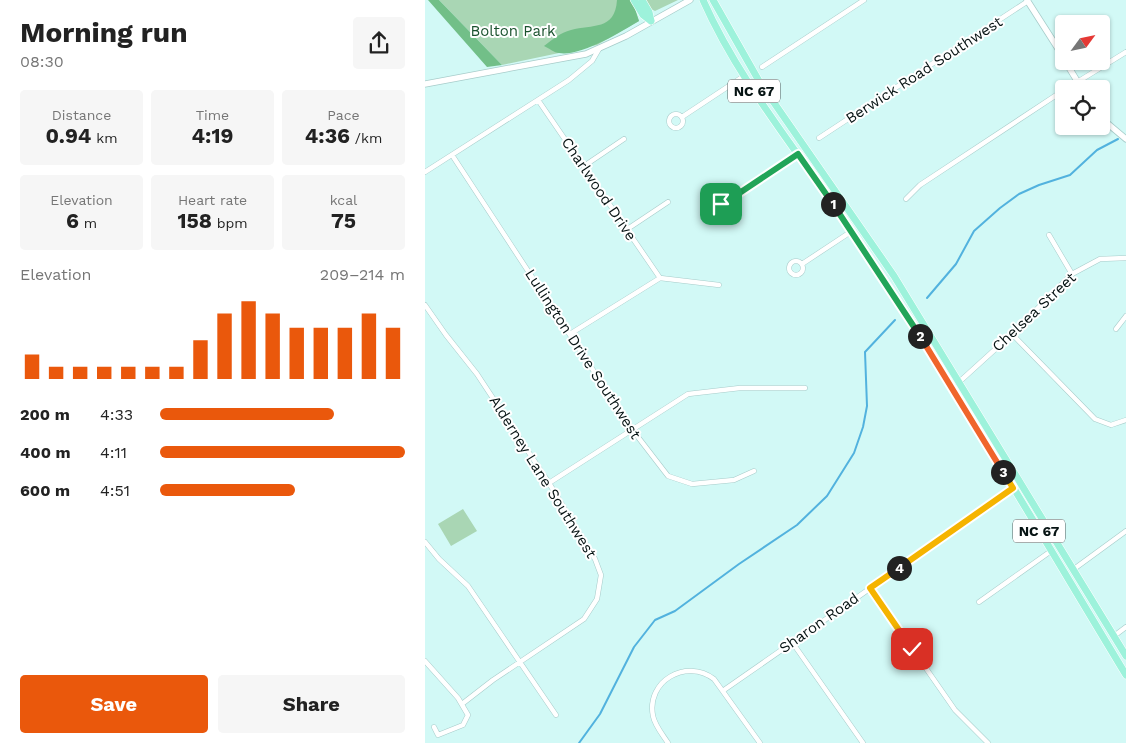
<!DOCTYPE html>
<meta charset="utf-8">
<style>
:root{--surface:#fff;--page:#f6f6f6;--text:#222;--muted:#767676;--accent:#ea580c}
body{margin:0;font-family:"Work Sans",sans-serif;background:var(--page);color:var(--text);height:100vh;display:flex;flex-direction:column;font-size:19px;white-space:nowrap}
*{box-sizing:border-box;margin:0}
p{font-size:16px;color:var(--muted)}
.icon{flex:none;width:28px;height:28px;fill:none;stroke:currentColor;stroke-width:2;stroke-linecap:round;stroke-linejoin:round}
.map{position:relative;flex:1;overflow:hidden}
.details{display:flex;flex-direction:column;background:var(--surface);width:425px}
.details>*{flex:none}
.needle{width:32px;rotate:57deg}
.tools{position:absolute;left:630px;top:15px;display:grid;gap:10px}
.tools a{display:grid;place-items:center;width:55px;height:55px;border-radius:5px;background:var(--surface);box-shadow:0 1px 4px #0004;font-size:25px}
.pin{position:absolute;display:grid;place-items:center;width:42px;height:42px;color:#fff;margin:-21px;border-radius:10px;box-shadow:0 2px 8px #0006}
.km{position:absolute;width:25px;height:25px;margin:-12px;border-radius:50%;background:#222;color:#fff;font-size:14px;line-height:25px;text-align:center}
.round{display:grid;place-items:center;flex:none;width:52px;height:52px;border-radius:5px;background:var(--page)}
.headline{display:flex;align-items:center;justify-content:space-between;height:85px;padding:0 20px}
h1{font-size:28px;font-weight:700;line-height:38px}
.figures{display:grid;grid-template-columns:repeat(3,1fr);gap:8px;height:85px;padding:5px 20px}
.figures div{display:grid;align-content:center;border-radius:5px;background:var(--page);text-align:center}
.figures b{font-size:21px;font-weight:700}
.figures small{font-size:14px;font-weight:400}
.figures p{font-size:14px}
.chart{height:140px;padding:10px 20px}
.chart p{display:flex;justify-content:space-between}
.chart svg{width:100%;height:90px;margin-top:5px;stroke:var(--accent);stroke-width:6}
.primary-button{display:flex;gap:10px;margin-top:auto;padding:10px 20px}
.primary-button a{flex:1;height:58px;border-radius:5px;background:var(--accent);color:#fff;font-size:20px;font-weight:700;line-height:58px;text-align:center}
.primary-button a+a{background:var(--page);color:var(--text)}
ul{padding:0 20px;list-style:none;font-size:16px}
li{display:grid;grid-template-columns:80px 60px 1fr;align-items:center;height:38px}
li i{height:12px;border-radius:6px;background:var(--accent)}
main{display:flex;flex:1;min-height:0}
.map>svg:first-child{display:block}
</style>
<main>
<section class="details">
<div class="headline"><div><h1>Morning run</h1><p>08:30</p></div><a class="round"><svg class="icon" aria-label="share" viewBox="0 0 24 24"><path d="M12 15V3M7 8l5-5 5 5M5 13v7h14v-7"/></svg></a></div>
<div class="figures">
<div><p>Distance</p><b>0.94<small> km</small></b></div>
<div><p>Time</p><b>4:19</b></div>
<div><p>Pace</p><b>4:36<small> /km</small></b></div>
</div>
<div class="figures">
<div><p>Elevation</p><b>6<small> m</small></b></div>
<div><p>Heart rate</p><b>158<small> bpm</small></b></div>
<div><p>kcal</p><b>75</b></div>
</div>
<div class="chart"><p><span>Elevation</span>209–214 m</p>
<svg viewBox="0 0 160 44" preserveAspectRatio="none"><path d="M5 44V32M15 44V38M25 44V38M35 44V38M45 44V38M55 44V38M65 44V38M75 44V25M85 44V12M95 44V6M105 44V12M115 44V19M125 44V19M135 44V19M145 44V12M155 44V19"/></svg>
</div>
<ul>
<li><b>200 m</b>4:33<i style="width:71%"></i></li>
<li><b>400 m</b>4:11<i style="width:100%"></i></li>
<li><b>600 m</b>4:51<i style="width:55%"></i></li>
</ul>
<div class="primary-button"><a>Save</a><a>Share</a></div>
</section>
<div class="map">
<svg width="701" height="743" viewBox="0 0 701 743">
<rect width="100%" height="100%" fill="#d2f9f6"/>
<path fill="#a9d6b4" d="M14,0H207L214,21L172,45L77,65Z
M220,0H253L230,11L224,8Z
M38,509L52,531L26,546L13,524Z"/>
<path fill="#72bf88" d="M3,0H14L77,65L62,67Z
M192,0H207L214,21C196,32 155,57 134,53C129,53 124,48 119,46C128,39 135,33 146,30C167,24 190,31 192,0Z"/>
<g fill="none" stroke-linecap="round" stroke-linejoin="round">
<path stroke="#52b2de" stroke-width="2" d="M502,298L531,264L549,231L575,208L594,194L614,185L645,175L672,150L693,139
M154,743L175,714L209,647L230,620L250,611L314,564L372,525L402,496L429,453L438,427L442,406L440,352L470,320"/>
<defs>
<path id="minor" d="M337,67L439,0
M641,89L701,52
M113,100L235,278
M244 121a7 7 0 1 1 14 0a7 7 0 1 1-14 0Z
M257,117L319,76
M394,138L603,1
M27,155L206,428L243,476L267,484L309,480L329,471
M159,166L199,139
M0,172L144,80L167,61L174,49
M296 201a8 8 0 1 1 16 0a8 8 0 1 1-16 0Z
M310,196L373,154
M481,199L495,185L639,90
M201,230L243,202
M624,235L647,274
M364 268a7 7 0 1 1 14 0a7 7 0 1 1-14 0Z
M377,264L427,231
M0,305L21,335L52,374L124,483L170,559L176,575L172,599L159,619L68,680L37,704
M691,329L701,316
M145,334L235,278L294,285
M587,334L670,419L686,425L701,420
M533,383L587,334L647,274L675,259L701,258
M124,483L263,394L315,388H380
M0,542L14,559L43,586L131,715
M649,569L701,531
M445,588L530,710L563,743
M554,602L626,551
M689,636L701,627
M367,642L438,743
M0,661L33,698L43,715L38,725L13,735L9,727
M299,690L588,489
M243,743C238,735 230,726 228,716C221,681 261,658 289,679L335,743"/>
<path id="tertiary" d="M602,0L639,58
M640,61L657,89
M0,84L161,54L201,36L265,0
M676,118L701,139"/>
<path id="primary" d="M209,0L218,15L226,21
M217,0L224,12L226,21
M278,0C315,84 377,156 427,232C524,376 611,526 701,675
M288,0L334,81L469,276L701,656"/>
</defs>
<use href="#minor" stroke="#a7ccca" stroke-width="5.5"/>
<use href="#tertiary" stroke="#a7ccca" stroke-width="7"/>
<use href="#primary" stroke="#fff" stroke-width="8"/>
<use href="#minor" stroke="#fff" stroke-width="4.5"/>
<use href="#tertiary" stroke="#fff" stroke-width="5.5"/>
<use href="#primary" stroke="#9df2db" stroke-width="7"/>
</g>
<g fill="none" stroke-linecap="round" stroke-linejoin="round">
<defs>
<path id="split-1" d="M296,204V199L300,194L305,193L310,196L373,154L408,204"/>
<path id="split-2" d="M408,204L495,336"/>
<path id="split-3" d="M495,336L578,472"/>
<path id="split-4" d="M474,568L588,488L578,472"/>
<path id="split-5" d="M474,568L445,588L487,649"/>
</defs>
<use href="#split-1" stroke="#fff" stroke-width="10"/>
<use href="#split-2" stroke="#fff" stroke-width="10"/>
<use href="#split-3" stroke="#fff" stroke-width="10"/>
<use href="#split-4" stroke="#fff" stroke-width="10"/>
<use href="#split-5" stroke="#fff" stroke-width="10"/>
<use href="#split-1" stroke="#22a559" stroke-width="6"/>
<use href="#split-2" stroke="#22a559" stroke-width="6"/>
<use href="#split-3" stroke="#f0652b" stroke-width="6"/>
<use href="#split-4" stroke="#f5b400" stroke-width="6"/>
<use href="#split-5" stroke="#f5b400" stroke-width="6"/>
</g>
<g text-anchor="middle" stroke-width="4" stroke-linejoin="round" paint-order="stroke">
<g fill="#fff" stroke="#515a5a" stroke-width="1">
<rect x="303" y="79.5" width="52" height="23" rx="4"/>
<rect x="588" y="519.5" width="52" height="23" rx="4"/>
</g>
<g font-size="14" font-weight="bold" fill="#061313">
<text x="329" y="96">NC 67</text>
<text x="614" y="536">NC 67</text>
</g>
<g font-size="15" fill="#1a522e" stroke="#fff">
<text x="88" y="36">Bolton Park</text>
</g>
<g font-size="15" fill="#061313" stroke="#fff">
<text transform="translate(499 70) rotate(-33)" y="5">Berwick Road Southwest</text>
<text transform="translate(174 189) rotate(56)" y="5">Charlwood Drive</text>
<text transform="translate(609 312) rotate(-43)" y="5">Chelsea Street</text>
<text transform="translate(158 354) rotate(57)" y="5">Lullington Drive Southwest</text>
<text transform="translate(118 477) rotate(58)" y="5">Alderney Lane Southwest</text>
<text transform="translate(394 623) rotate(-35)" y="5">Sharon Road</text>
</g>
</g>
</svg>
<div class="tools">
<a><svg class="needle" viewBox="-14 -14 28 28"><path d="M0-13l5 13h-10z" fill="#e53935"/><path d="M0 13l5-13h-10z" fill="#767676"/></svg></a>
<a><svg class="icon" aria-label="locate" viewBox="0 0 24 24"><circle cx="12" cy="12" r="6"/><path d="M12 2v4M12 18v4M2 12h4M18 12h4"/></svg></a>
</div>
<div class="pin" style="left:296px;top:204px;background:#1e9e55"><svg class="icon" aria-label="arrive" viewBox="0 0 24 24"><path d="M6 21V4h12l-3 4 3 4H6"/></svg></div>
<div class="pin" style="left:487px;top:649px;background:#d93025"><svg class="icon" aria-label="check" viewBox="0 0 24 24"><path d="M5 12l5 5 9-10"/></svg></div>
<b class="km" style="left:408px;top:204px">1</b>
<b class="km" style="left:495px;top:336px">2</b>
<b class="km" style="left:578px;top:472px">3</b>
<b class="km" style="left:474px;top:568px">4</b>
</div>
</main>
